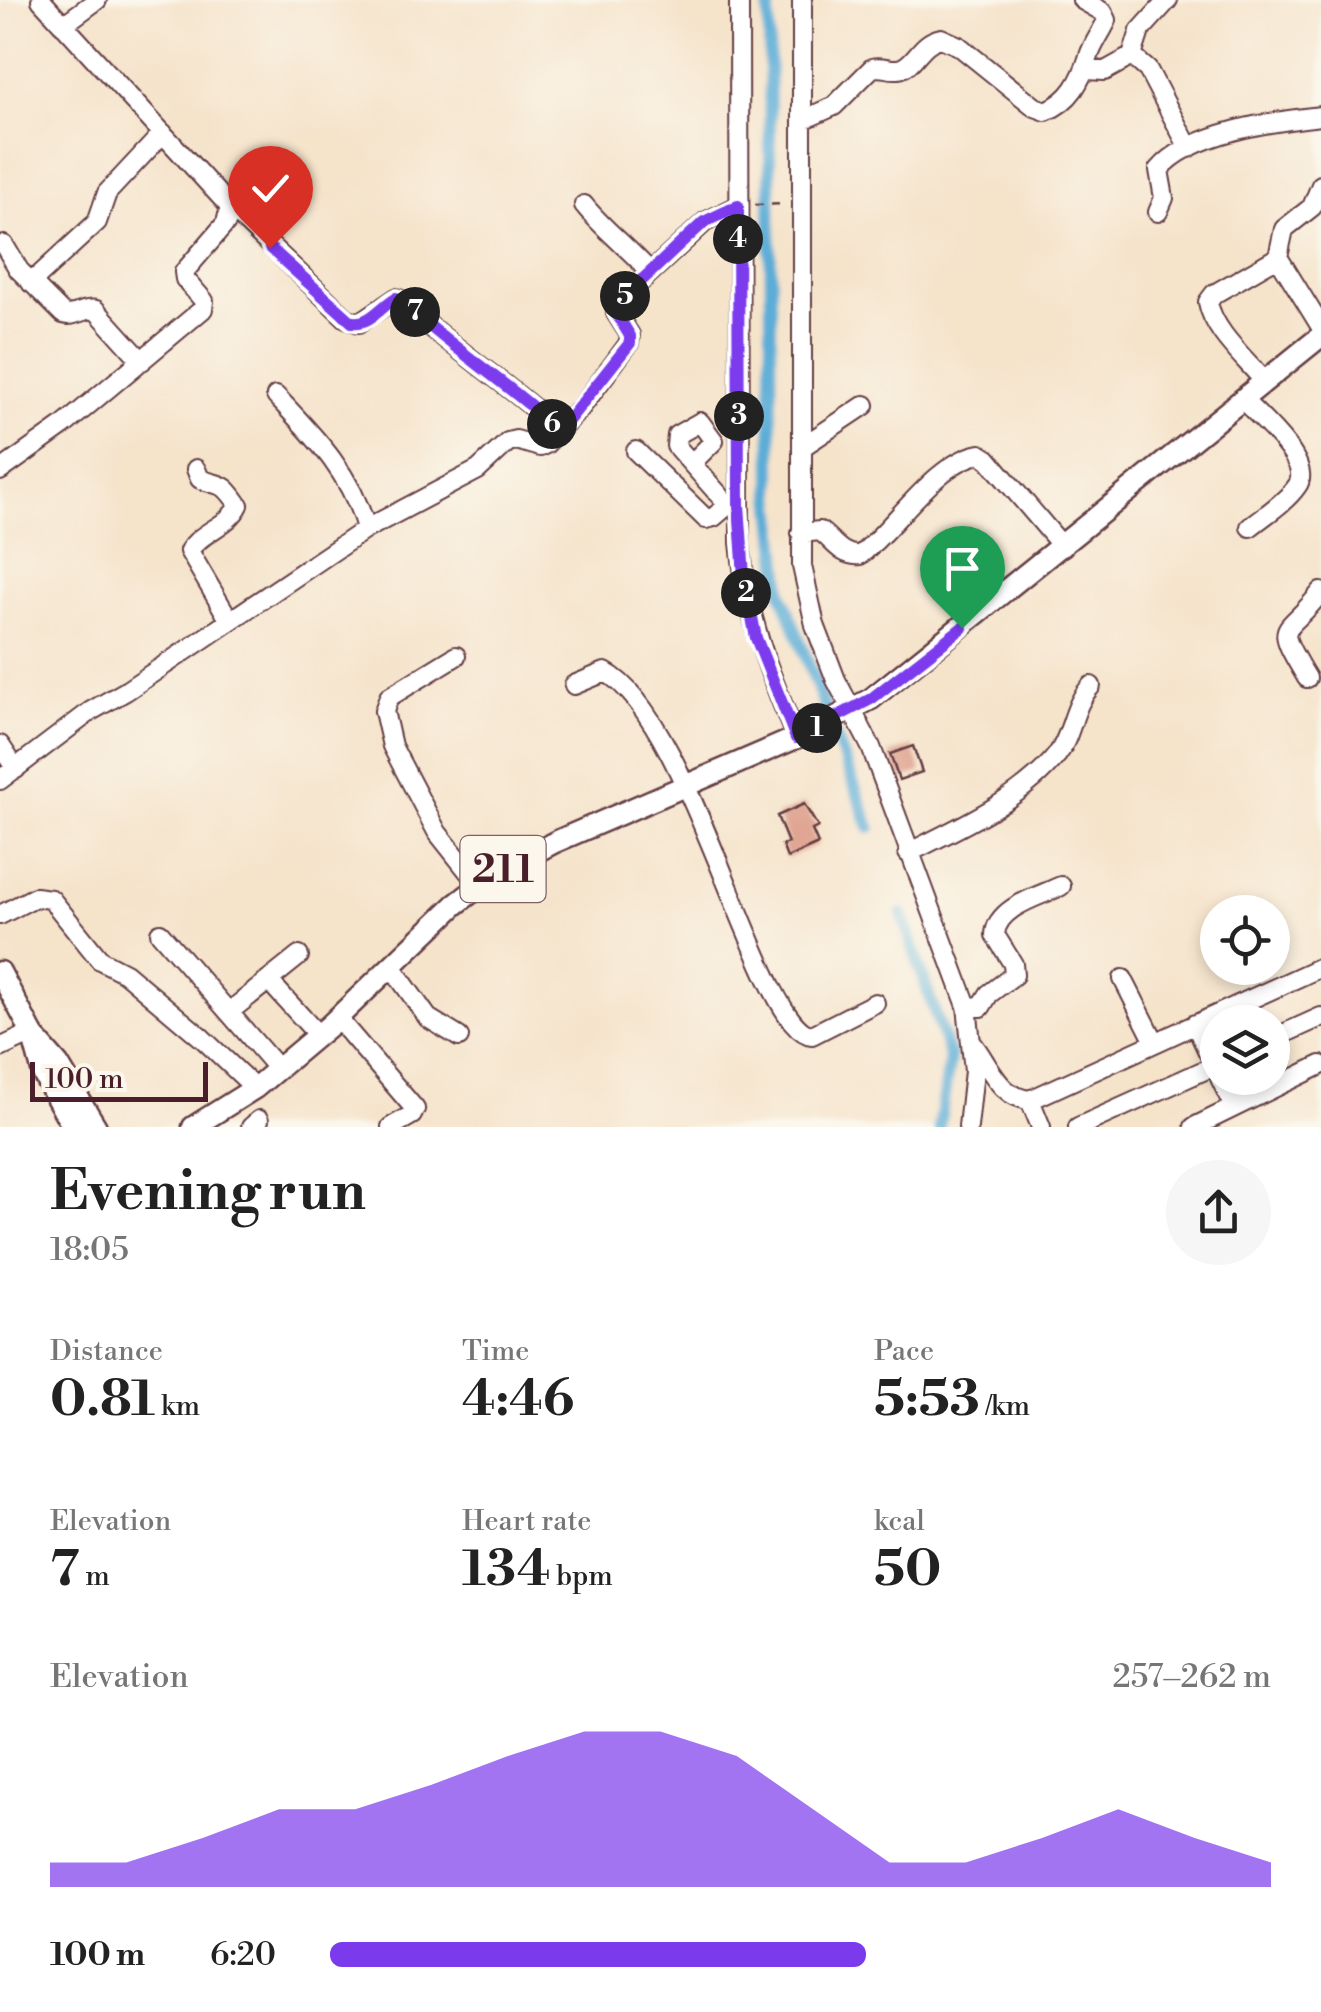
<!DOCTYPE html>
<meta charset="utf-8">
<style>
:root{--surface:#fff;--page:#f6f6f6;--text:#222;--muted:#767676;--accent:#7c3aed}
body{margin:0;font-family:"Libre Bodoni",serif;background:var(--page);color:var(--text);height:100vh;display:flex;flex-direction:column;font-size:38px;white-space:nowrap}
*{box-sizing:border-box;margin:0}
p{font-size:32px;color:var(--muted)}
.icon{flex:none;width:55px;height:55px;fill:none;stroke:currentColor;stroke-width:2;stroke-linecap:round;stroke-linejoin:round}
.map{position:relative;height:1127px;overflow:hidden}
.details{display:flex;flex-direction:column;background:var(--surface);flex:1}
.details>*{flex:none}
.fabs{position:absolute;left:1200px;top:895px;display:grid;gap:20px}
.fabs a{display:grid;place-items:center;width:90px;height:90px;border-radius:50%;background:var(--surface);box-shadow:0 5px 15px #0003;font-size:50px}
.scale{position:absolute;left:30px;bottom:25px;width:178px;box-sizing:border-box;padding-left:10px;border:5px solid #4a1f2b;border-top:0;font-size:28px;line-height:35px;white-space:nowrap;color:#4a1f2b;-webkit-text-stroke:8px #fbf7ec;paint-order:stroke}
.pin{position:absolute;display:grid;place-items:center;width:85px;height:85px;color:#fff;margin:-102px -42px;border-radius:50% 50% 50% 0;rotate:-45deg;box-shadow:0 0 10px #0007}
.pin .icon{rotate:45deg}
.km{position:absolute;width:50px;height:50px;margin:-25px;border-radius:50%;background:#222;color:#fff;font-size:28px;line-height:50px;text-align:center}
.round{display:grid;place-items:center;flex:none;width:105px;height:105px;border-radius:52px;background:var(--page)}
.overview{display:flex;align-items:center;justify-content:space-between;height:170px;padding:0 50px}
h1{font-size:55px;font-weight:700;line-height:75px}
.figures{display:grid;grid-template-columns:repeat(3,1fr);gap:15px;height:170px;padding:10px 50px}
.figures div{display:grid;align-content:center}
.figures b{font-size:50px;font-weight:700}
.figures small{font-size:28px;font-weight:400}
.figures p{font-size:28px}
.chart{height:280px;padding:20px 50px}
.chart p{display:flex;justify-content:space-between}
.chart svg{width:100%;height:180px;margin-top:10px;fill:var(--accent);opacity:.7}
ul{padding:0 50px;list-style:none;font-size:32px}
li{display:grid;grid-template-columns:160px 120px 1fr;align-items:center;height:75px}
li i{height:25px;border-radius:12px;background:var(--accent)}
.map>svg:first-child{display:block}
</style>
<div class="map">
<svg width="1321" height="1127" viewBox="0 0 1321 1127">
<rect width="100%" height="100%" fill="#fbf7ec"/>
<filter id="ink" filterUnits="userSpaceOnUse"><feTurbulence type="fractalNoise" baseFrequency=".01" numOctaves="2"/><feDisplacementMap in="SourceGraphic" scale="20" xChannelSelector="R" yChannelSelector="G"/><feConvolveMatrix kernelMatrix="1 2 1 2 8 2 1 2 1" color-interpolation-filters="sRGB"/></filter>
<filter id="wash" filterUnits="userSpaceOnUse"><feTurbulence type="fractalNoise" baseFrequency=".0048" numOctaves="4" result="noise"/><feDisplacementMap in="SourceGraphic" scale="40" xChannelSelector="R" yChannelSelector="G"/><feGaussianBlur stdDeviation="2.25" result="paint"/><feColorMatrix in="noise" values="0 0 0 0 0 0 0 0 0 0 0 0 0 0 0 0 0 1.4 0 .05"/><feComposite in="paint" operator="in"/></filter>
<g filter="url(#wash)">
<rect width="100%" height="100%" fill="#f5e3ca"/>
<g fill="none" stroke-linecap="round" stroke-linejoin="round">
<path stroke="#5cadd7" stroke-width="12" d="M769,0L772,494L782,594L870,827
M902,914L950,1058L939,1127"/>
</g>
<g id="blocks">
<path fill="#dc9a86" d="M913,746L922,772L899,780L890,754Z
M804,804L818,827L812,830L818,844L787,858L782,845L788,843L777,816Z"/>
</g>
</g>
<g filter="url(#ink)">
<use href="#blocks" fill-opacity="0" stroke="#643c43" stroke-width="2.5"/>
<g fill="none" stroke-linecap="round" stroke-linejoin="round">
<defs>
<path id="minor" d="M41,0L230,207L346,318L359,323L396,298C410,302 420,317 431,327C474,363 519,393 560,431
M739,0L740,543C747,618 768,669 796,738
M802,0V566L815,625L836,680L871,747L967,1006L974,1071L968,1127
M63,25L97,0
M1132,56L1148,70L1189,148
M1086,70L1105,71L1132,56L1140,31L1168,0
M803,120L834,106L872,68C882,65 888,70 898,69C915,67 919,42 941,38L959,46L1035,107L1046,111C1071,101 1081,81 1089,56C1093,43 1102,32 1107,20L1103,12L1082,0
M1321,185L1312,207L1284,229L1278,257L1321,327
M584,205C604,230 629,248 650,272
M1158,212L1164,198L1159,170C1190,132 1275,121 1321,116
M4,245L19,270L63,314C75,318 84,307 96,310L142,361
M31,283L97,222L107,193L163,133
M1264,381C1246,359 1213,331 1208,302L1214,294L1278,257
M276,396C314,436 352,474 366,529
M1242,399C1258,416 1314,463 1297,486C1286,502 1265,515 1250,527
M802,447L865,405
M636,451L706,519L714,517L728,505H738
M692,463L714,441L700,422L677,435L676,446L728,505
M196,469L200,479C225,488 222,481 239,505C228,527 201,531 189,551L230,621
M0,471L63,426L203,309L204,301L185,279L184,272L226,223L230,207
M801,533L820,531C833,540 841,557 860,555C897,525 936,462 980,454L988,459L1063,547
M456,656L389,697L384,711L392,746L437,832L479,885
M1307,678C1271,618 1286,638 1321,592
M574,685L605,672C691,716 759,1031 812,1035L875,1003
M0,745L16,769
M0,780L91,711L126,691L366,529L478,470L508,442L516,440L540,447L546,444L580,409L629,343L630,335L616,313L624,297L705,222L738,206
M908,853C958,828 1021,800 1057,755C1073,734 1072,706 1091,686
M0,915L35,897L51,899L100,960L125,973L202,1038L255,1088
M160,933L278,1069
M391,966L428,1018L459,1037
M1123,979L1155,1042
M269,981L318,1035
M967,1006L981,1007L989,994L1014,975L1013,964L995,935C996,907 1040,896 1061,886
M229,1012L299,956
M337,1018L415,1109L412,1115L391,1127
M1195,1024L1218,1073
M1272,1039L1321,1017
M972,1043C990,1065 998,1097 1030,1100L1321,967
M0,1048L32,1033
M1220,1078L1234,1107
M1030,1100L1041,1127
M251,1127L259,1120
M1078,1127L1218,1064
M1194,1127L1321,1065"/>
<path id="major" d="M0,972L32,1033L43,1074L73,1127
M36,1039L58,1064L96,1127
M193,1127L255,1088L330,1025L455,905L498,872L555,842L796,738L871,699L1321,336"/>
</defs>
<use href="#minor" stroke="#643c43" stroke-width="22"/>
<use href="#major" stroke="#643c43" stroke-width="25"/>
<path stroke="#643c43" stroke-width="2.5" stroke-dasharray="8 8" stroke-linecap="butt" d="M755,205L787,204"/>
<use href="#minor" stroke="#fff" stroke-width="18"/>
<use href="#major" stroke="#fff" stroke-width="20"/>
</g>
</g>
<g fill="none" stroke-linecap="round" stroke-linejoin="round" filter="url(#ink)">
<defs>
<path id="route" d="M270,248L352,322C370,325 381,306 396,298C410,302 420,317 431,327C474,363 519,393 560,431L630,343V336L616,313L624,297L704,222L738,206L739,505L744,576L756,638L796,738L871,699L962,628"/>
</defs>
<use href="#route" stroke="#fff" stroke-width="20"/>
<use href="#route" stroke="#7c3aed" stroke-width="12"/>
</g>
<g text-anchor="middle" stroke-width="8" stroke-linejoin="round" paint-order="stroke">
<rect fill="#fbf7ec" stroke="#7f6065" stroke-width="2.5" x="460.5" y="836" width="85" height="66" rx="8"/>
<g font-size="38" font-weight="bold" fill="#4a1f2b">
<text x="503" y="882">211</text>
</g>
</g>
</svg>
<div class="fabs">
<a><svg class="icon" aria-label="locate" viewBox="0 0 24 24"><circle cx="12" cy="12" r="6"/><path d="M12 2v4M12 18v4M2 12h4M18 12h4"/></svg></a>
<a><svg class="icon" aria-label="layers" viewBox="0 0 24 24"><path d="M12 4l9 5-9 5-9-5zM3 14l9 5 9-5"/></svg></a>
</div>
<div class="scale">100 m</div>
<div class="pin" style="left:962px;top:628px;background:#1e9e55"><svg class="icon" aria-label="arrive" viewBox="0 0 24 24"><path d="M6 21V4h12l-3 4 3 4H6"/></svg></div>
<div class="pin" style="left:270px;top:248px;background:#d93025"><svg class="icon" aria-label="check" viewBox="0 0 24 24"><path d="M5 12l5 5 9-10"/></svg></div>
<b class="km" style="left:817px;top:728px">1</b>
<b class="km" style="left:746px;top:593px">2</b>
<b class="km" style="left:739px;top:416px">3</b>
<b class="km" style="left:738px;top:239px">4</b>
<b class="km" style="left:625px;top:296px">5</b>
<b class="km" style="left:552px;top:424px">6</b>
<b class="km" style="left:415px;top:312px">7</b>
</div>
<section class="details">
<div class="overview"><div><h1>Evening run</h1><p>18:05</p></div><a class="round"><svg class="icon" aria-label="share" viewBox="0 0 24 24"><path d="M12 15V3M7 8l5-5 5 5M5 13v7h14v-7"/></svg></a></div>
<div class="figures">
<div><p>Distance</p><b>0.81<small> km</small></b></div>
<div><p>Time</p><b>4:46</b></div>
<div><p>Pace</p><b>5:53<small> /km</small></b></div>
</div>
<div class="figures">
<div><p>Elevation</p><b>7<small> m</small></b></div>
<div><p>Heart rate</p><b>134<small> bpm</small></b></div>
<div><p>kcal</p><b>50</b></div>
</div>
<div class="chart"><p><span>Elevation</span>257–262 m</p>
<svg viewBox="0 0 160 44" preserveAspectRatio="none"><path d="M0 44V38L10 38L20 32L30 25L40 25L50 19L60 12L70 6L80 6L90 12L100 25L110 38L120 38L130 32L140 25L150 32L160 38V44z"/></svg>
</div>
<ul>
<li><b>100 m</b>6:20<i style="width:57%"></i></li>
</ul>
</section>
